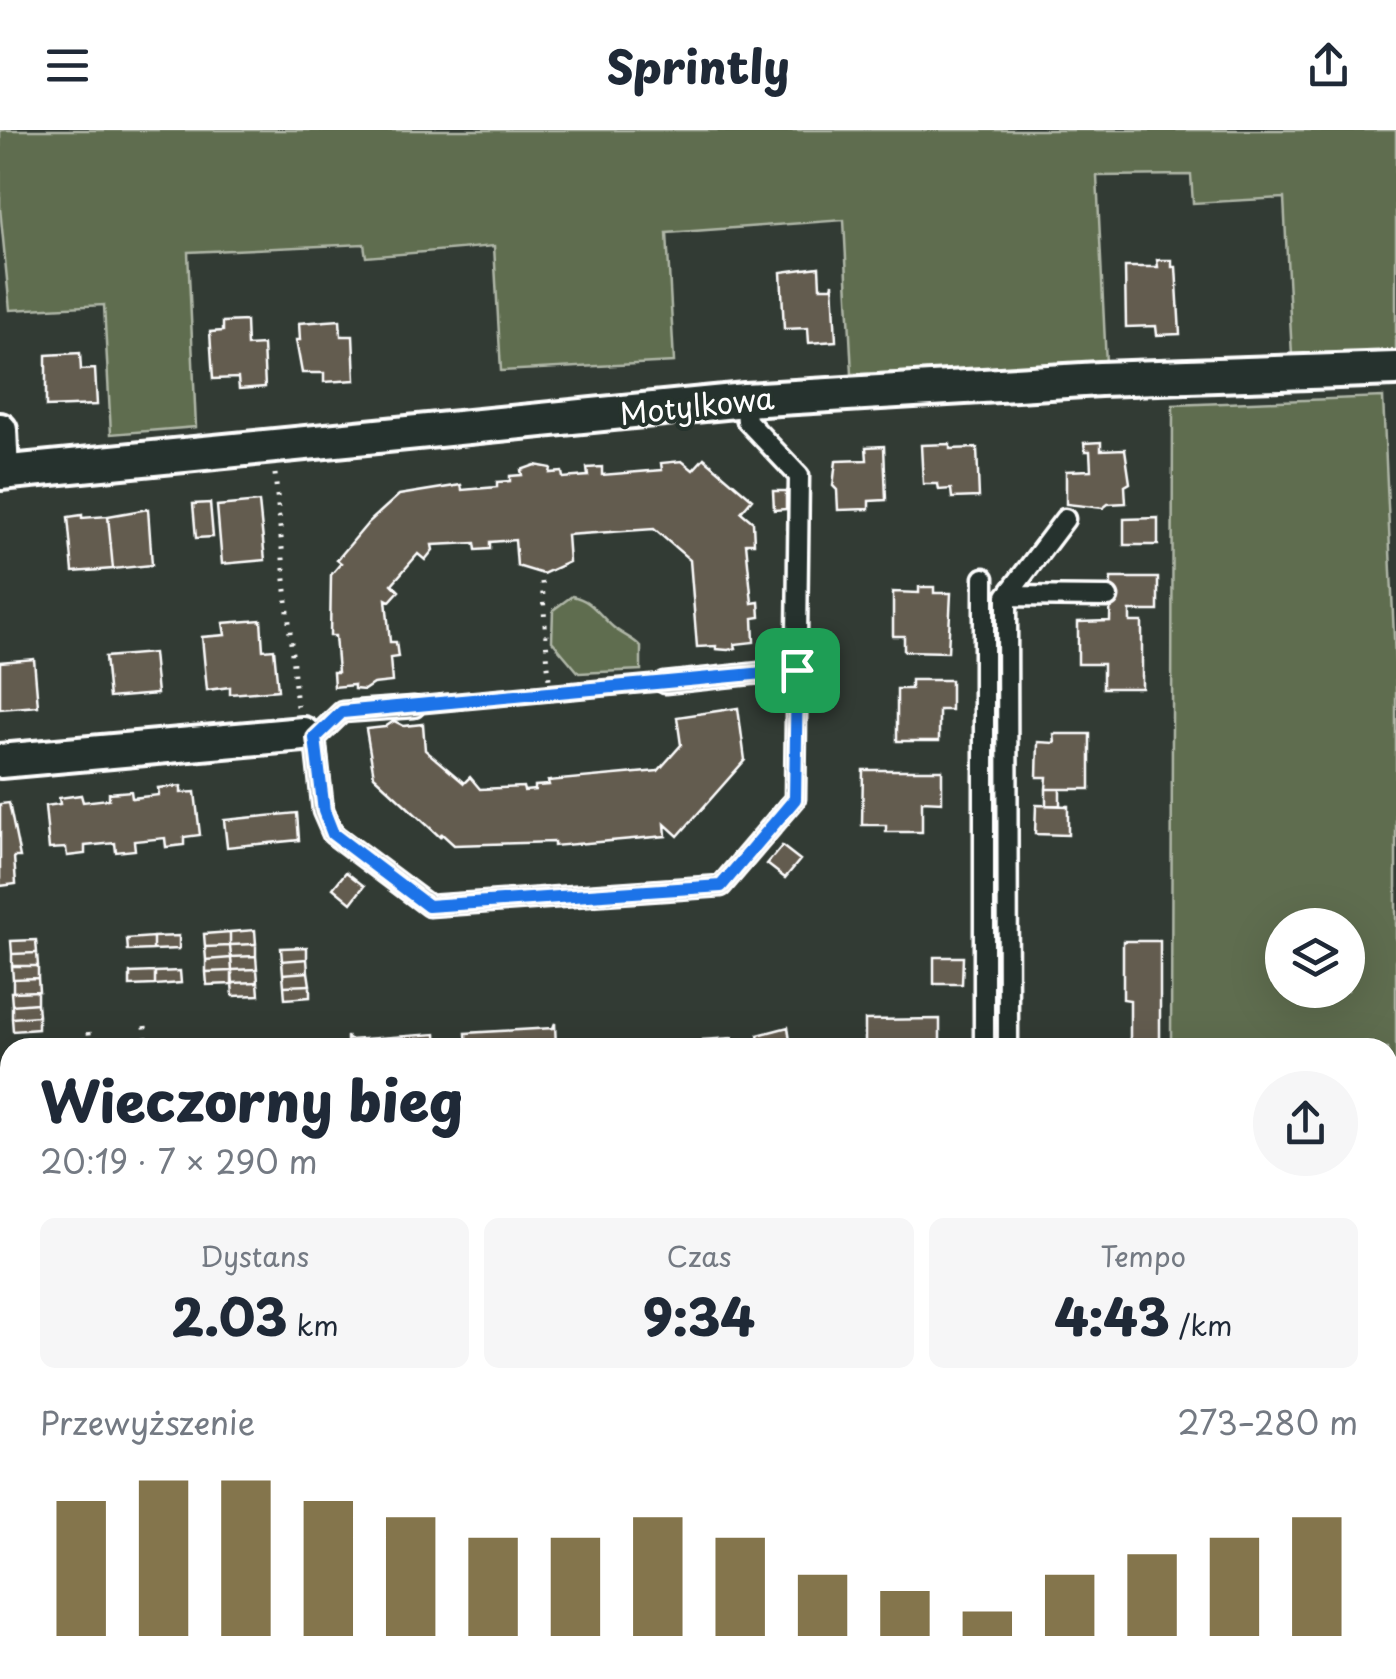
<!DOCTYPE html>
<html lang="pl">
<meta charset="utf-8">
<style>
:root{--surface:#fff;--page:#f6f6f7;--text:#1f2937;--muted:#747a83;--accent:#84754c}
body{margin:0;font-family:"Playpen Sans",sans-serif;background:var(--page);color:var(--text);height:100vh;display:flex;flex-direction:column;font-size:38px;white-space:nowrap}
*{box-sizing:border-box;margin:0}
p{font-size:32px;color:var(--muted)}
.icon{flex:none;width:55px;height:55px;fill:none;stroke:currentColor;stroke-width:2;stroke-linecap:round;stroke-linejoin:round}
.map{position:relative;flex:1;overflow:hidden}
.drawer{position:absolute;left:0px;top:908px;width:1398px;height:642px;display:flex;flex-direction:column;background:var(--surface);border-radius:30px 30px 0 0;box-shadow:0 10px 40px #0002}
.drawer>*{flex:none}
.tools{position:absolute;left:1265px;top:778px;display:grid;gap:20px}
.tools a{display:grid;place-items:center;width:100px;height:100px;border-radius:50%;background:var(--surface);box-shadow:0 10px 40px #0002;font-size:50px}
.pin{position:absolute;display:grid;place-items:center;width:85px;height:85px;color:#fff;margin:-42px;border-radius:20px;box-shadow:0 5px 15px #0006}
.round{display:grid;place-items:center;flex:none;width:105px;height:105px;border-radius:52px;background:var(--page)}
.summary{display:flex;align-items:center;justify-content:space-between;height:170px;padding:0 40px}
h1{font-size:55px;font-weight:800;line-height:75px}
.figures{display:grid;grid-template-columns:repeat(3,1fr);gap:15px;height:170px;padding:10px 40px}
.figures div{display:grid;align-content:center;border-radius:15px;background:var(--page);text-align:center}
.figures b{font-size:50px;font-weight:800}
.figures small{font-size:28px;font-weight:400}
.figures p{font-size:28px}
.chart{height:280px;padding:20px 40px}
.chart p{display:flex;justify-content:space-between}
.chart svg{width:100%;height:180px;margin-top:10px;stroke:var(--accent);stroke-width:6}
header{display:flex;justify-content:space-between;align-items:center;height:130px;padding:0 40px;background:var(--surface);font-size:45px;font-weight:800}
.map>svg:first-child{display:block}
</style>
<header><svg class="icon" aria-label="menu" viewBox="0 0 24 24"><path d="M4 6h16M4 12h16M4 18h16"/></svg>Sprintly<svg class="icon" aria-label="share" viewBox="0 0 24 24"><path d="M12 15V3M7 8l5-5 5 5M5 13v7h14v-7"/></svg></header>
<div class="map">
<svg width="1396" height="1549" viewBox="0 0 1396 1549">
<rect width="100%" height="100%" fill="#323b34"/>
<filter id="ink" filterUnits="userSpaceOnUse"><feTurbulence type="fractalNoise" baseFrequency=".01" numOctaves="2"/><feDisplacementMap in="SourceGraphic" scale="20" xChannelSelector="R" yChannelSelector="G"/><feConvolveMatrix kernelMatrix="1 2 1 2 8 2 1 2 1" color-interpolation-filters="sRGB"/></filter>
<g filter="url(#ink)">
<path fill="#5f6d4f" stroke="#afb6a7" stroke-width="2.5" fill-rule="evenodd" d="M0,0H1396V222L1292,226L1284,68L1193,73L1191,45L1097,46L1106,234L852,244L844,90L667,103L674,232L501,241L494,116L366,127L364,114L188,122L196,297L111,304L104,175L10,180L0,78Z
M1383,267L1396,551V991H1388V918L1171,917L1173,275ZM1348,795V860H1282V795Z
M572,466C592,470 598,484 613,497C622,505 633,508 641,517V540L579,543L552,511L553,480Z
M10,1236V1363L0,1354V1273Z"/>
<path fill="#645b4f" stroke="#fff" stroke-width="2.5" d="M1157,130H1172V137H1176L1180,204L1157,205L1156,196L1126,197L1125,137H1158Z
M819,137L820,157H832L833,153L836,211L809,213L808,198L784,199L781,142Z
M340,190L341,206H353L355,250L324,252V243H302L296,210H300L299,193Z
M246,191L247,216L263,215L265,257L239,259L238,248L213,249L210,202L223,201V192Z
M80,223L81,240L95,239L97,275L46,277V225Z
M1101,312V320L1125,319L1130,353L1125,356L1126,373L1108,374L1103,378L1066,374V341L1091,340L1090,321H1085L1084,313Z
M950,314V319L977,318L979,367L952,368L951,359L939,360L938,354H923L921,315Z
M884,316L886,370L869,371V379L838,380L837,360L833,356L836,331L867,330L866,317Z
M704,328L752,369L741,382L753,392L754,413H746L752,473L759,472L760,487L753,488L754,512L735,514L736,518L728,520L716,519V516L697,517L690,430L654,399L567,405L569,432L543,444L517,436L515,410L490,412V419L476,420L475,413L432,415L433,420L425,430L418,424L392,454L399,461L390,471L386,469L390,512H396L398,527L390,528L392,552L373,554L364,560L354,559V555L334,557L333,542H338L335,506H330L331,445L341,433L337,430L369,392L399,365L461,355L462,360L497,357V352L510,351V346L522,345L521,340L535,335L551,338L550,343L562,342L563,348L588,346L587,338L602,337V345L662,340L661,333L682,331L693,340Z
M773,361H786V379L774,380Z
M259,372L265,430L222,434L217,376Z
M210,373L213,407L196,408L193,374Z
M148,379L152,435L113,439L108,386Z
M82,385V388L108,386L113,439L73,442L68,387Z
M1158,388V415H1124V389Z
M1111,448H1158V481H1130V492H1142V558H1103V534H1078V492L1110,491Z
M919,457H934V463H951L948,522L904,521V506H893V462L919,463Z
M261,490L263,520L274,519L278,560L230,564V557L207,560L202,507L225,505L223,493Z
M153,523L157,564L109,568L105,527Z
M34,529L38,576L0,579V532Z
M911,550H951V580H939V611H897V559H911Z
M738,578L745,630L678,706L665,694L666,706L554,716V712L454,715L442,704L440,707L374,646L366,599L385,597L394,591L404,596L423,594L425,620L464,653L470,647L480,659L523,657L524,661L535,660V656L549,655L548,651L658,641L681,615L677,587Z
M1054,604H1090V659H1046L1047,647H1037L1038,612L1055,613Z
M863,640H942V672L922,671V702H886V695H862Z
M181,656V663L195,662L200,705L184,707V715L166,717L165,708L134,711L135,720L116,722L115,713L85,716V724L67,726L66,718L49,719L45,676L60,674L59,668L81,665L83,672L109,669V663L131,661L132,668L159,665L158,658Z
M1046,659H1060V675L1046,676Z
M9,673L20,727H14L16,754L0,756V674Z
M1036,675L1068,676V705L1035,704Z
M297,683L299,710L227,717L224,690Z
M782,716L800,730L785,748L767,734Z
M346,742L364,756L351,773L333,758Z
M255,800L256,814L230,815V802Z
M230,802V816L205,817L204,804Z
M179,806V819L153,820V807Z
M153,807V820L128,821L127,809Z
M36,810L37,823L12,824L11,811Z
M1123,811H1160V918H1130V870L1123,869Z
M256,814V826L231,827L230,815Z
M230,816L231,828L206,830L205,817Z
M307,817V829L282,831L281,818Z
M37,823L38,836H12V824Z
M256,826L257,839L232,840L231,827Z
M934,827H963L962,854H934Z
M231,828L232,841L206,842V830Z
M307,829L308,842L283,844L282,831Z
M12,836H38V848L13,849Z
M257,839L258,852L232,853V840Z
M180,841L181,853L155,855V842Z
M232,841L233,854L207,855L206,842Z
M155,842V855L130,856V843Z
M308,842L310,855L284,856L283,844Z
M38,848L39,861L13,862V849Z
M258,852L259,865L233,866L232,853Z
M310,855V867L285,869L284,856Z
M37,861V873L12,875L11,862Z
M37,873L38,886L12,888V875Z
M38,886V899L13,901L12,888Z
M940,889V918H865V890Z
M555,893L556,918H467L466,903L553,898Z
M788,897L791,918H750L760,916L758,905Z
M436,904L437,918H347V906L349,910Z
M732,908L734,918H703L702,910Z
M1396,1342V1379H1388V1343Z
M10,1454V1532H7V1526H0V1461H6Z
M652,1540H713L715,1541L706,1549H653L648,1544Z"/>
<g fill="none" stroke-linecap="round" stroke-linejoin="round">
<defs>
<path id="service" d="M1065,389L1007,466L1108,467
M1007,466L1008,918
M665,553L797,539
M303,604L315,608L323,681L333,704L429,776L721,756L795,669L799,346L747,291L745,270
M315,608L342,582L414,577
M984,918V448"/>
<path id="minor" d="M0,300L2,343
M0,343L745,270L1100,249L1396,239
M0,631L303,604
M1388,1022L1396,1023
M1388,1297L1396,1296
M1006,1540L1011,1549
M435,1549L471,1540
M597,1549L606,1540"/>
<path id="tertiary" d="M0,1045L10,1053
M532,1540L541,1549"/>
</defs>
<use href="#service" stroke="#fff" stroke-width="25"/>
<use href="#minor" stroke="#fff" stroke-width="40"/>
<use href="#tertiary" stroke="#fff" stroke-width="50"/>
<path stroke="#fff" stroke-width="5" stroke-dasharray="2.5 8" stroke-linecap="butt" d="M275,344L297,577
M542,452L550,564
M436,575L644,555
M145,896L147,918
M89,902L90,918
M103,918L147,913
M0,993L10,1004
M186,1549L334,1540"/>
<use href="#service" stroke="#26332d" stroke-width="18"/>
<use href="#minor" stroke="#26332d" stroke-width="32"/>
<use href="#tertiary" stroke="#26332d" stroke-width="42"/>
</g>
</g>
<g fill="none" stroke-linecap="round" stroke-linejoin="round" filter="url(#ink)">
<defs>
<path id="route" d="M797,540L795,669L721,756L428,776L333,704L324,681L315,608L342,582Z"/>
</defs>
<use href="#route" stroke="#fff" stroke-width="20"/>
<use href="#route" stroke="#1a73e8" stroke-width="12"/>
</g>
<g text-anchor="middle" stroke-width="8" stroke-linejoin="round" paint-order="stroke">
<g font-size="30" fill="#fff" stroke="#26332d">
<text transform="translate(697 277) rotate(-6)" y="10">Motylkowa</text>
</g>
</g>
</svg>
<div class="tools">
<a><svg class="icon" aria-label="layers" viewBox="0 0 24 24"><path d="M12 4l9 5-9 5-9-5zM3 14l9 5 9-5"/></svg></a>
</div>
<div class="pin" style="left:797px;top:540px;background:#1e9e55"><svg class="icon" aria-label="arrive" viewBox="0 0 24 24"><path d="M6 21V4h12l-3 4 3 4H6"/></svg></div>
<section class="drawer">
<div class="summary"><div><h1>Wieczorny bieg</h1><p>20:19 · 7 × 290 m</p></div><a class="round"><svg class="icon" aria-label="share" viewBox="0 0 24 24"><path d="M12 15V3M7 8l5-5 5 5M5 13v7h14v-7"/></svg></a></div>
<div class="figures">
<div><p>Dystans</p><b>2.03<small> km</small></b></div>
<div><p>Czas</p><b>9:34</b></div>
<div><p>Tempo</p><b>4:43<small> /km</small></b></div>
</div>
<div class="chart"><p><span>Przewyższenie</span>273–280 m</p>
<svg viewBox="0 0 160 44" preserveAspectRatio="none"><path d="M5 44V11M15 44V6M25 44V6M35 44V11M45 44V15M55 44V20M65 44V20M75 44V15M85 44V20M95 44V29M105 44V33M115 44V38M125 44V29M135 44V24M145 44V20M155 44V15"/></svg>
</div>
</section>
</div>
